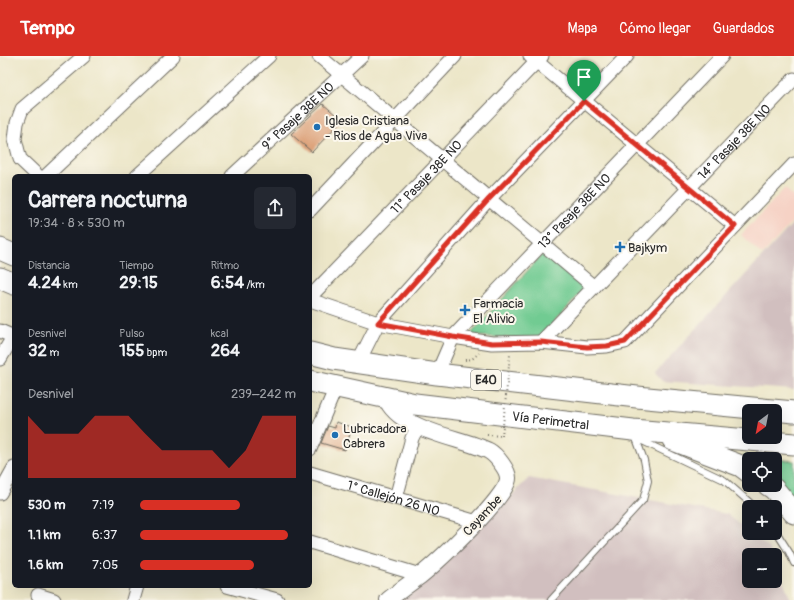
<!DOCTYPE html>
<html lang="es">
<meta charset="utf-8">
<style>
:root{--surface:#171b24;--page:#242831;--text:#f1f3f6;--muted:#9ea1a6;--accent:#d93025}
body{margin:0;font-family:Pangolin,sans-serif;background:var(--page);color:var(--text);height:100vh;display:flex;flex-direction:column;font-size:15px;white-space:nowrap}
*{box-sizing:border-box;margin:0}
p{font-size:13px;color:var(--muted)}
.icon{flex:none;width:22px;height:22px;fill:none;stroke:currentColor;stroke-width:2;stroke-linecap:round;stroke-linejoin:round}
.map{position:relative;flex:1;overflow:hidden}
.sheet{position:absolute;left:12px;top:118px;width:300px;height:414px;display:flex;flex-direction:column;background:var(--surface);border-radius:6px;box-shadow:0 4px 16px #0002}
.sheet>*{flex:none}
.needle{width:26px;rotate:212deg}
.buttons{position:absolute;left:742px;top:348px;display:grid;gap:8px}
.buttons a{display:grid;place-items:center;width:40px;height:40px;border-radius:6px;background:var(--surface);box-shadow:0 4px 16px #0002;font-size:20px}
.pin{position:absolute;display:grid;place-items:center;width:34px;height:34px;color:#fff;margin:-41px -17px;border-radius:50% 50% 50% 0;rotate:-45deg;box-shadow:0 0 4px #0007}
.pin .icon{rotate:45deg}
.round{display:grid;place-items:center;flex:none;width:42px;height:42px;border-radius:6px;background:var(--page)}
.summary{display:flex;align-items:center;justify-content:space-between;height:68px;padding:0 16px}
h1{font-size:22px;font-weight:800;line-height:30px}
.metrics{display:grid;grid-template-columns:repeat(3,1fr);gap:6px;height:68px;padding:4px 16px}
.metrics div{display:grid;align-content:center}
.metrics b{font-size:17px;font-weight:800}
.metrics small{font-size:11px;font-weight:400}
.metrics p{font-size:11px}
.chart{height:112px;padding:8px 16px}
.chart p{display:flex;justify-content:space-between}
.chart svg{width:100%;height:72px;margin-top:4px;fill:var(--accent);opacity:.7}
ul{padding:0 16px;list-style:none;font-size:13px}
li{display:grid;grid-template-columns:64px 48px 1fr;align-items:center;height:30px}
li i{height:10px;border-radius:5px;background:var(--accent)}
header{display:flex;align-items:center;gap:24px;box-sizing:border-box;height:56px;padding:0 20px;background:var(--accent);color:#fff}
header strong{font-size:19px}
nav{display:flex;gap:22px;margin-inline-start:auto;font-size:14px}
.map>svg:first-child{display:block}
</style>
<header>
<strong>Tempo</strong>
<nav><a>Mapa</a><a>Cómo llegar</a><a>Guardados</a></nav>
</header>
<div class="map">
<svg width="794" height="544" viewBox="0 0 794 544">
<rect width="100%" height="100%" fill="#fbf7ec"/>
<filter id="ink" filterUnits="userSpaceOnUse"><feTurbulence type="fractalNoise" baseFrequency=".025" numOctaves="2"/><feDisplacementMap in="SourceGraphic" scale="8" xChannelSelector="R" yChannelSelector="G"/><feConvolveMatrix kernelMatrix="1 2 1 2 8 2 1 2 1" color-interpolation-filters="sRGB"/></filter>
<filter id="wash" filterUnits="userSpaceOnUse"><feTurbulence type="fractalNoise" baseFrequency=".012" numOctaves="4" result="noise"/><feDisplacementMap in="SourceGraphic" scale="16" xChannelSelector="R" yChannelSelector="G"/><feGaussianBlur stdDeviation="0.9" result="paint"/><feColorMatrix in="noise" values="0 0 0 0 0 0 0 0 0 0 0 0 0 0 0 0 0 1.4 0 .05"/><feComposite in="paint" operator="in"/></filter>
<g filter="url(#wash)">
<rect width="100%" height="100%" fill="#ece6c8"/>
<path fill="#f6d2c5" d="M785,132L794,141V164L762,199L741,179Z"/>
<path fill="#d1bfbf" d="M794,166V334L662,325L655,317Z
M529,422L727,458L770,493L772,499H749V525H775V505L791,544H400L428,522Z"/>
<path fill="#71cb92" stroke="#4e7b5e" d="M546,194L588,229L539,283L474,280L471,278Z
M743,399L794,405V442L775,426V403H749V404Z"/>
<g id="blocks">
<path fill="#db9e75" d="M323,48L342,64L312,96L291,78Z
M336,366L352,371L345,394L321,387L328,370L335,372Z"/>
</g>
</g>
<g filter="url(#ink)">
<use href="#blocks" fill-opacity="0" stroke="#6f6c62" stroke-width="1"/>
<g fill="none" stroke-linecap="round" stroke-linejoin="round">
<defs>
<path id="service" d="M636,382L724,424L755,451
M775,474L789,496L794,507
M551,544L643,444L648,425L644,404L634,377"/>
<g id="minor">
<path d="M319,0L594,231"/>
<path d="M530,0L735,170"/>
<path d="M38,120L20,103L15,83L17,67L22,53L84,0"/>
<path d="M46,120L173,0"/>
<path d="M137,120L269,0"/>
<path id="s1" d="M232,120L362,0"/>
<path d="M310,154L455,0"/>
<path id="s2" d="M310,241L542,0"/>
<path d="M310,244L378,267L453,281L492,287L541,286L587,291L607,290L625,286L794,108"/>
<path d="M0,275L14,281"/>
<path id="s3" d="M541,286L794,23"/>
<path d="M0,303L13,281"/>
<path d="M358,307L378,267L489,143L627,0"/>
<path id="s4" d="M437,318L453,281L722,0"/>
<path d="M310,393L336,331"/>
<path id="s5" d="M310,417L477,466"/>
<path d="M0,437L14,412"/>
<path d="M396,442L412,382L418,370"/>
<path d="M310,486L420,519"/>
<path d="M227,530L277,544"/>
<path d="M38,539L54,544"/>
<path d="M133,544L137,530"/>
</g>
<path id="tertiary" d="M386,342C399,375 460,381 489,395C496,399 508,414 508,422C509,440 436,507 420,520C409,528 398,536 388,544"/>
<g id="trunk">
<path d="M0,193L14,199"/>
<path d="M0,222L14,228"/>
<path d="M310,297L334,303L437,318L637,341L794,356"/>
<path id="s6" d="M310,325L415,348L633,374L794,388"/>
<path d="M673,384L741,410L749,416"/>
<path d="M768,429L774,433L794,457"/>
</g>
</defs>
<use href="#service" stroke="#6f6c62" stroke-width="8"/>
<use href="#minor" stroke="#6f6c62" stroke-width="15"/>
<use href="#tertiary" stroke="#6f6c62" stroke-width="18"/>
<use href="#trunk" stroke="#6f6c62" stroke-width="23"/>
<path stroke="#6f6c62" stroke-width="2" stroke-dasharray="1 3" stroke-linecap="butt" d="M465,304L472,303L479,297
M487,379L502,380"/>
<use href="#service" stroke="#fff" stroke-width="6"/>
<use href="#minor" stroke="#fff" stroke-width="13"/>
<use href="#tertiary" stroke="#fff" stroke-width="16"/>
<use href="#trunk" stroke="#fff" stroke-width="21"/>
<path stroke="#6f6c62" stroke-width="2" stroke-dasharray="1 3" stroke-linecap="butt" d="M502,380L510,299"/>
</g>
</g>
<g fill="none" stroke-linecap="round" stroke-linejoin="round" filter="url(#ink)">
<defs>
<path id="route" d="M584,45L735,170L625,286L607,290L587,291L541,286L492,287L453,281L378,267L489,143Z"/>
</defs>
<use href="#route" stroke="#fff" stroke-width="8"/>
<use href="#route" stroke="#d93025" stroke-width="5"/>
</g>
<g fill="#1f6fb2" stroke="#fbf7ec" stroke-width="1.5">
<circle cx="317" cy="71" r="4"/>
<path d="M618 185h4v4h4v4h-4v4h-4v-4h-4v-4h4z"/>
<path d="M463 248h4v4h4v4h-4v4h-4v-4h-4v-4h4z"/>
<circle cx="335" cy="379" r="4"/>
</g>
<g text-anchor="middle" stroke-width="4" stroke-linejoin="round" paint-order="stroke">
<rect fill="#fbf7ec" stroke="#696865" stroke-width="1" x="471" y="314" width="30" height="20" rx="3"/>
<g font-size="12" font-weight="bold" fill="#2b2b2b">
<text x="486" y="328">E40</text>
</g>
<g font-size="13" fill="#2b2b2b" stroke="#fbf7ec">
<text dy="5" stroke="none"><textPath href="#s1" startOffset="89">9° Pasaje 38E NO</textPath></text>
<text dy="5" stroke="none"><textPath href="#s3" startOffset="278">14° Pasaje 38E NO</textPath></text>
<text dy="5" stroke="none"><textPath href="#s2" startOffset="167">11° Pasaje 38E NO</textPath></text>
<text dy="5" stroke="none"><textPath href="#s4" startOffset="215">13° Pasaje 38E NO</textPath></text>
<text dy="5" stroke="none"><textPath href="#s6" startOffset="244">Vía Perimetral</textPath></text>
<text dy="5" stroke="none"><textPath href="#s5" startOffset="87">1° Callejón 26 NO</textPath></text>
<text transform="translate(482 459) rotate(-47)" y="5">Cayambe</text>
</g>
<g font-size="13" fill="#2b2b2b" stroke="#fbf7ec" text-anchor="start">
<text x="325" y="69">Iglesia Cristiana<tspan x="325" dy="15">- Rios de Agua Viva</tspan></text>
<text x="628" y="196">Bajkym</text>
<text x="473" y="252">Farmacia<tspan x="473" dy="15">El Alivio</tspan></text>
<text x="343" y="377">Lubricadora<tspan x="343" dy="15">Cabrera</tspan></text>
</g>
</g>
</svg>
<div class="buttons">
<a><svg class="needle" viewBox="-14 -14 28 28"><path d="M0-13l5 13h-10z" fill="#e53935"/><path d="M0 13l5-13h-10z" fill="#9ea1a6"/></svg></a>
<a><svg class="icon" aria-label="locate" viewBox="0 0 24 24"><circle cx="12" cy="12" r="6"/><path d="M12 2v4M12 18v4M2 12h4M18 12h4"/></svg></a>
<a>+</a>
<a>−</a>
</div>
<div class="pin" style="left:584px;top:45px;background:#1e9e55"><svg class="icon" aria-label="arrive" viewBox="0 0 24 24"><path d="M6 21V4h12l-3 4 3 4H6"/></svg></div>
<section class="sheet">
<div class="summary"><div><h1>Carrera nocturna</h1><p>19:34 · 8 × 530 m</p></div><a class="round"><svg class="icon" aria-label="share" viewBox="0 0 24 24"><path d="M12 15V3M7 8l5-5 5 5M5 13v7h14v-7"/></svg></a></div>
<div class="metrics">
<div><p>Distancia</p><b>4.24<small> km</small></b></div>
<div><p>Tiempo</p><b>29:15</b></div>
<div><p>Ritmo</p><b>6:54<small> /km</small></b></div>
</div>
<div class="metrics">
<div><p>Desnivel</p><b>32<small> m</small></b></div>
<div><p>Pulso</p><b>155<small> bpm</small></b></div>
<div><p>kcal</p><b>264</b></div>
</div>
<div class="chart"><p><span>Desnivel</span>239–242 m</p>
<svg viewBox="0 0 160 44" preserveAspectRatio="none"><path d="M0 44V6L10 17L20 17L30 17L40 6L50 6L60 6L70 17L80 27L90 27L100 27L110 27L120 38L130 27L140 6L150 6L160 6V44z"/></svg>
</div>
<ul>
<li><b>530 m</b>7:19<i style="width:64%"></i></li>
<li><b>1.1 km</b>6:37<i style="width:95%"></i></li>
<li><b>1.6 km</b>7:05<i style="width:73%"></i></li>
</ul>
</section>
</div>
